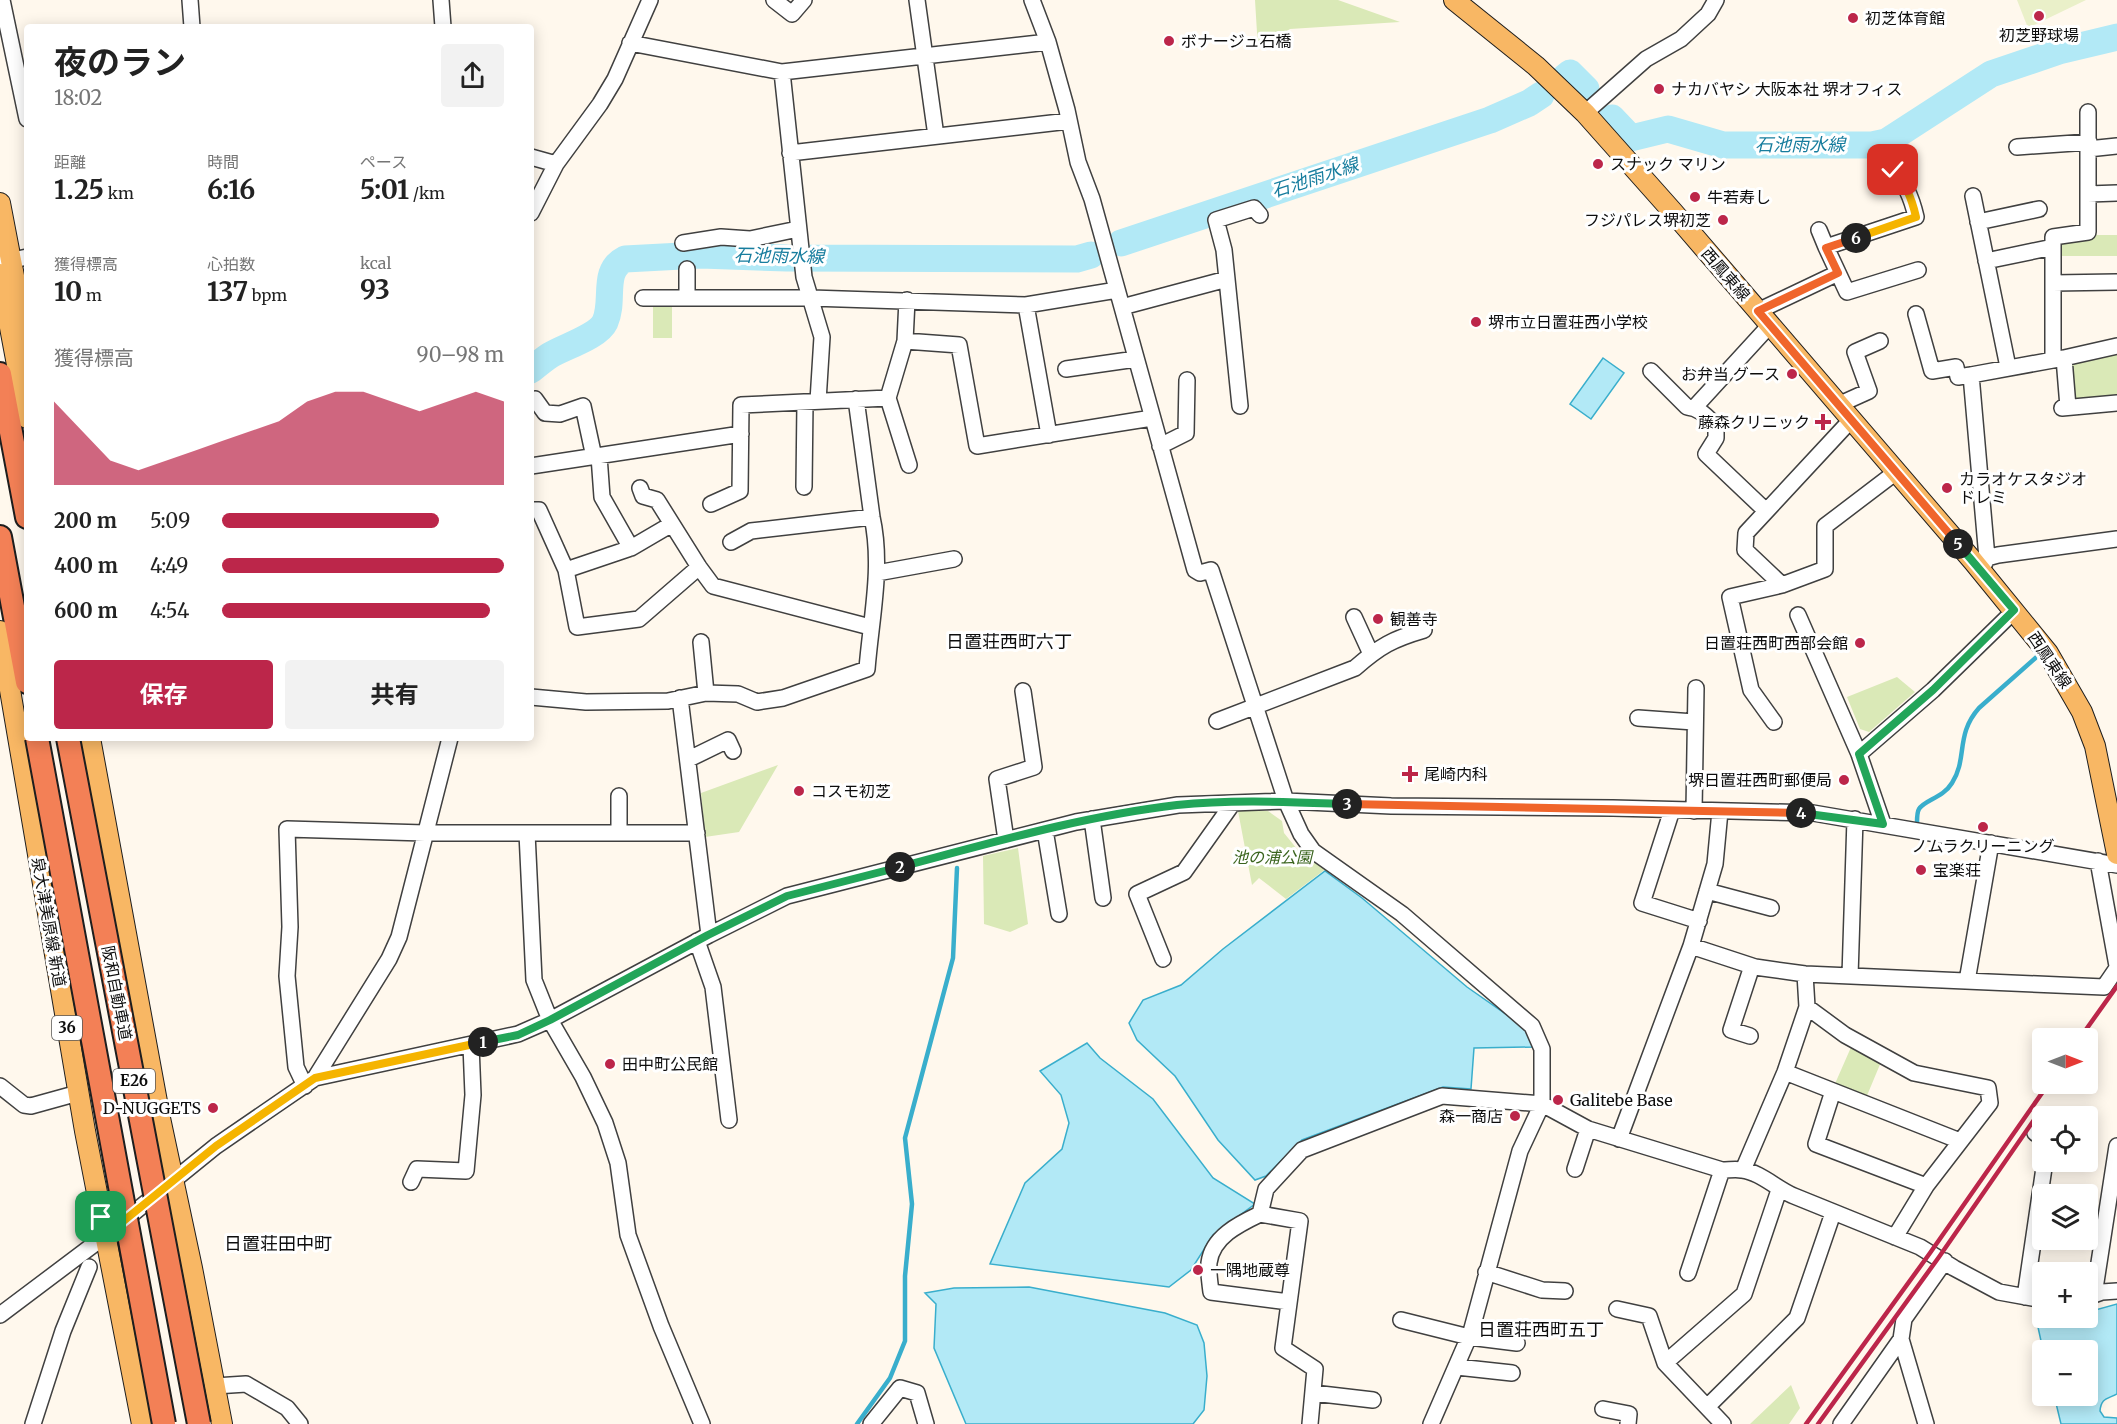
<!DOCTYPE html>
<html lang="ja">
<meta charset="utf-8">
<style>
:root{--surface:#fff;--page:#f2f2f2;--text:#222;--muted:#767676;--accent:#bc264a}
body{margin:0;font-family:Merriweather,"Noto Sans JP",serif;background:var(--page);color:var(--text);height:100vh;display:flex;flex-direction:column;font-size:22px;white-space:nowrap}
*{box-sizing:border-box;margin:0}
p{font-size:20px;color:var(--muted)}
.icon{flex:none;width:33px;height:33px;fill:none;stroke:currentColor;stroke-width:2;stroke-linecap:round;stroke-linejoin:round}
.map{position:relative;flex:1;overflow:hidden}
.drawer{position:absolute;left:24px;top:24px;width:510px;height:717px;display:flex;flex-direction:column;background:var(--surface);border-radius:6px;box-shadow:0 3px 15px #0003}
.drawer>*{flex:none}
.needle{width:39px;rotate:90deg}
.tools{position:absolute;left:2032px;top:1028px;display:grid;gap:12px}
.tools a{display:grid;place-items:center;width:66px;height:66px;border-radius:6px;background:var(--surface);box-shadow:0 3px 15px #0003;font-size:30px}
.pin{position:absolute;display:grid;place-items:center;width:51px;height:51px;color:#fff;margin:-26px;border-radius:12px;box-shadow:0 3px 9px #0006}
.km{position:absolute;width:30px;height:30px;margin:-15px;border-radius:50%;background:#222;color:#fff;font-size:16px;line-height:30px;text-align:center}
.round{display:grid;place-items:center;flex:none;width:63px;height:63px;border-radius:6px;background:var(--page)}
.overview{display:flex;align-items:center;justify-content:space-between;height:102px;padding:0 30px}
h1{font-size:33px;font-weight:700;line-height:45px}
.stats{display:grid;grid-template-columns:repeat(3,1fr);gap:9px;height:102px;padding:6px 30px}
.stats div{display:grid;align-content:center}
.stats b{font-size:26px;font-weight:700}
.stats small{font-size:16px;font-weight:400}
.stats p{font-size:16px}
.chart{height:168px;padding:12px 30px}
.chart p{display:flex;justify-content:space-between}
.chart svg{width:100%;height:108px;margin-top:6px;fill:var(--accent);opacity:.7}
.button{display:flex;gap:12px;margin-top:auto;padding:12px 30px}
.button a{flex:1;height:69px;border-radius:6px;background:var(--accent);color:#fff;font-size:24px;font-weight:700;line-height:69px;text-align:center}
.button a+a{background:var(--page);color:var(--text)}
ul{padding:0 30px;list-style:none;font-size:20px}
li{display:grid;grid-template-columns:96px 72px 1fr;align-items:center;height:45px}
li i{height:15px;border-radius:8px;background:var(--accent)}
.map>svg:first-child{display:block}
</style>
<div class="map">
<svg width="2117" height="1424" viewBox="0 0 2117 1424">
<rect width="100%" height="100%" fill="#fff8ed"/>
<path fill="#dae9b7" d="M1255,0H1338L1400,22L1290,29L1258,49Z
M2096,235H2117V256H2058V247L2062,240Z
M653,305H672V338H653Z
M2117,352V396L2077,400L2073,396L2071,365L2076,360Z
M1897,677L1915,692L1869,732L1860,729L1847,697Z
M778,765L739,832L705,837L701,793Z
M1238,811H1268L1282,821L1284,833L1306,860L1311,856L1327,868L1286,899L1259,878L1252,885Z
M1018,848L1028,924L1010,932L984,924L983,856Z
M1852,1045L1881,1062L1866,1098L1834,1086Z
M1791,1385L1800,1408L1789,1424H1750Z"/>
<path fill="#eaf0c9" d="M2017,0H2086L2028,28Z"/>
<path fill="#b2e9f6" stroke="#39aecc" stroke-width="1.5" d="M1603,358L1624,373L1591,419L1570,404Z
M1325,871L1362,898L1467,987L1530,1031L1533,1047L1474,1048L1471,1089L1443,1087L1302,1140L1266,1176L1255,1180L1218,1140L1175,1076L1137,1040L1129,1023L1143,1000L1181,985L1223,949Z
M1087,1043L1100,1058L1153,1099L1213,1178L1255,1204L1213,1235L1191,1270L1169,1287L990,1264L1025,1183L1062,1149L1069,1123L1061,1095L1040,1071Z
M1029,1287L1165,1313L1197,1325L1204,1343L1207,1376L1204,1410L1193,1424H966L934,1348L936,1304L925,1293L954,1288Z
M2117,1304V1394C2107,1399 2101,1398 2100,1411L2104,1417L2117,1418V1424H2061L2054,1395H2088V1350H2043L2034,1309L2043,1310V1317H2088V1312Z"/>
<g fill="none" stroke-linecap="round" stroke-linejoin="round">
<path stroke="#39aecc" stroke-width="4.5" d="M1917,823C1917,819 1917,812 1919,809C1924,800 1943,798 1952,783C1968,758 1955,735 1979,708L2040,654
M857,1424L890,1378L905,1341V1276L912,1204L905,1138L953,958L957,868"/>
<path stroke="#b2e9f6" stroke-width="27" d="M1565,77L1570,73L1586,89
M1612,118L1631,138L1668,129L1723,145H1872L1886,142L1991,74L2059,51L2117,37
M1121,243L1490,120L1529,103L1541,95
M531,370C537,365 543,360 549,356C563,347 598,337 605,322C615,300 601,271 625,259L701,255L787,258L1077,259L1091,255"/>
<defs>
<path id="minor" d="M2,0L27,119
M190,0L192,27
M441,0L443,27
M774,0L792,14L804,0
M917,0L936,136
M1032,0L1048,42L1067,110L1078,162L1092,199L1195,570L1200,573L1211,570L1286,801L1301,834L1313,851L1402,914L1532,1026L1542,1049V1104L1588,1129L1722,1170C1729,1170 1736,1169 1742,1170C1760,1172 1777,1189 1794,1196L1920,1247L1954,1268L1999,1292L2043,1300
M630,43L782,72L1048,42
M782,72L804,277L822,337L818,401
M1585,113L1646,59L1681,39L1708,14L1716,0
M2017,147L2089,142
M2088,149L2117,146
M790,153L1069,121
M531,157L556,164
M1893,170C1906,183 1912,199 1916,217L1826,247L1847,292L1918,270
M2088,194L2117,193
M1973,196L2008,367
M531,213L556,164L600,104L615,79L650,0
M1978,222L2039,209
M1819,230L1826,247
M683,243L721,237L750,239L798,229
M1986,261L2053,247
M0,263L27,257
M2053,283L2117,282
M643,298H811L1026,305L1117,290
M687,298V269
M907,300L905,341L959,345L977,446L1152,418
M1026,305L1049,435
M1122,307L1227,279
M1758,311L1838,273
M1916,314L1932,371L1956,367L1958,377L1971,375
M2064,358L2068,407
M2053,360V237L2088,232V112
M1066,369L1136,359
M1651,371L1687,407C1700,408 1707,417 1716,426V438L1706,454L1766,511
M888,398L909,465
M531,400L535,399L545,413L560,414L583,406L594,457
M1838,405L1869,391L1855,352L1880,341
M1240,406L1224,250L1216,220L1254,208L1260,215
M1694,408L1770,325
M2062,408L2117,403
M1160,446L1186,433L1187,380
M599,456L602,497L631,548
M531,466L741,434
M804,487L805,402
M640,488L643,496L657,500L699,567L713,586L870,627
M711,504L740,491L741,405L888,398L905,341
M531,510H539L566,570L577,627L639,619L699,567
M731,542L751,531L872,517
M1987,558L1971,375L2064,358L2117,346
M1983,567L1987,558L1998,555L2117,539
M566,570L631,548L672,524
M877,573L954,559
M1782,585L1745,550L1746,533L1851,420
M1798,615L1859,754L1883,824
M1354,617L1371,654
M701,642L706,693
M531,697L586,702L668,701L706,693L738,694L757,702L783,698L867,669C871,618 883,567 872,517L856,399
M680,698L709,935
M1638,718L1694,722
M1217,721L1355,668C1380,646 1393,639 1424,630
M1774,722L1751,690L1730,597L1782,585L1825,569V526L1896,472
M1859,754L1933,690L2014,611
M689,759L728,740L733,751
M619,796V833
M1672,810L1642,903L1699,921
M1694,811L1696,688
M1720,811L1715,864L1691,946L1755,967L1805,974L2104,987L2117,968
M1092,819L1103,898
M1045,830L1059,914
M527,833L534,980L550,1020L583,1077L605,1123L618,1163L628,1235L661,1326L702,1424
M1006,840L997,779L1034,767L1023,691
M2098,861L2117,966
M1707,891L1771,908
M697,941L713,987L729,1120
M1163,959L1137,894L1184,872L1233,803
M1850,976L1855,819
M1967,981L1991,843
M1807,1007L1845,1035L1914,1073L1988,1088L1990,1103L1926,1186L1895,1237
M1750,1036L1731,1030L1752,966
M1785,1072L1960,1141
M315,1078L389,959L399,937L450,738
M0,1086L24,1105L31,1106L78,1093
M305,1086L296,1067L287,976L290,927L287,829L425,833H697
M1833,1091L1816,1144L1926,1186
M2035,1133L2043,1138
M1619,1139L1691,946
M1575,1169L1588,1129
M1743,1170L1785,1072L1807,1007L1805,974
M411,1182L417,1169L466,1171L473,1095L471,1045
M1260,1214C1239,1224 1212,1237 1209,1263C1208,1272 1210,1283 1211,1292L1289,1302
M1486,1272L1542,1290L1565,1291
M1688,1273L1722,1170
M2094,1295L2117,1146
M2025,1297L2045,1161
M2088,1297L2102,1292L2117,1291
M1617,1309L1649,1316L1665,1363L1723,1424
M0,1315L105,1236L216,1146L315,1078L518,1034L550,1020L709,935L787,896L1076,822L1178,805L1286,801L1391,806L1613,808L1813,813L2117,865
M1401,1320L1469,1337L1517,1343
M1665,1363L1744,1294L1779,1190
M1457,1367L1512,1373
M215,1386L246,1384L287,1408L300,1424
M1313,1393L1373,1400
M1707,1407L1797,1318L1833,1213
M1603,1409L1629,1414L1628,1424
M33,1424L63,1331L89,1267
M871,1424L900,1388L917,1393L926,1424
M1310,1424L1315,1369L1283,1348L1300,1221L1260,1214L1266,1189L1302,1150L1442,1096L1542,1104L1520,1151L1471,1332L1431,1424
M1841,1424L1901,1339
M1926,1424L1901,1339L1904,1319L1945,1261"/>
<path id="major" d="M1454,0L1536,66L1585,113L1673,212L1973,561L2048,653L2082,712L2095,746L2117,854
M0,203L27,344
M0,274L27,418
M0,631L85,1131L142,1424
M90,738L160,1118L192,1268L222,1424"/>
<path id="highway" d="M0,374L27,517
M0,537L27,682"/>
</defs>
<use href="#minor" stroke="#404040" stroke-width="18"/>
<use href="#major" stroke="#1e1e1e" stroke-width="22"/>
<use href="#highway" stroke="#1e1e1e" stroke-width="26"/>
<use href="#minor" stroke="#fff" stroke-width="15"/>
<use href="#major" stroke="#f8b764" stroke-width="20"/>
<use href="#highway" stroke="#f38056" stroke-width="22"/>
<path stroke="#bc264a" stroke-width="4.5" d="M2080,1038L2117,986
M1806,1424L1930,1253L2049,1083
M1818,1424L1939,1257L2036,1117"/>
<defs>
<path id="highway-bridge" d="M37,738L164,1424
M68,738L199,1424"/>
</defs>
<use href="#highway-bridge" stroke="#1e1e1e" stroke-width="26" stroke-linecap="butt"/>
<use href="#highway-bridge" stroke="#f38056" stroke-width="22"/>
</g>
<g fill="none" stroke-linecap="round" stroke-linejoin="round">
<defs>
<path id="split-1" d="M101,1217L105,1236L216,1146L315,1078L483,1042"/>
<path id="split-2" d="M483,1042L518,1035L550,1020L708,935L787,896L900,867"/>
<path id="split-3" d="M900,867C991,843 1083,816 1177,805C1232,799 1291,802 1347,804"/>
<path id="split-4" d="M1347,804L1801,813"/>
<path id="split-5" d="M1801,813L1883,824L1859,754L1933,690L2014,610L1958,544"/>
<path id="split-6" d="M1856,238L1826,248L1838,273L1758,311L1958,544"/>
<path id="split-7" d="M1856,238L1916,217C1912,199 1906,183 1893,170"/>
</defs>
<use href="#split-1" stroke="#fff" stroke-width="12"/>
<use href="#split-2" stroke="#fff" stroke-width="12"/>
<use href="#split-3" stroke="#fff" stroke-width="12"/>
<use href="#split-4" stroke="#fff" stroke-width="12"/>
<use href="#split-5" stroke="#fff" stroke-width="12"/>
<use href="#split-6" stroke="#fff" stroke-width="12"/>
<use href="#split-7" stroke="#fff" stroke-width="12"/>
<use href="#split-1" stroke="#f5b400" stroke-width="8"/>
<use href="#split-2" stroke="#22a559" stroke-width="8"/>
<use href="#split-3" stroke="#22a559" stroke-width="8"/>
<use href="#split-4" stroke="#f0652b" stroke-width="8"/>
<use href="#split-5" stroke="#22a559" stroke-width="8"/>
<use href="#split-6" stroke="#f0652b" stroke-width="8"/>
<use href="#split-7" stroke="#f5b400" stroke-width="8"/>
</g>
<g fill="#bc264a" stroke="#fff" stroke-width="2">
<circle cx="2039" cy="16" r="6"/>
<circle cx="1853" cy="18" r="6"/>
<circle cx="1169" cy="41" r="6"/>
<circle cx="1659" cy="89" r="6"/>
<circle cx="1598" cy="164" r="6"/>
<circle cx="1695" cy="197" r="6"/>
<circle cx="1723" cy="220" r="6"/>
<circle cx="1476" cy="322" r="6"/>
<circle cx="1792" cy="374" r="6"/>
<path d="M1820 413h6v6h6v6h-6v6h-6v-6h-6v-6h6z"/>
<circle cx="1947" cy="488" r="6"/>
<circle cx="1378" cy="619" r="6"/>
<circle cx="1860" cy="643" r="6"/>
<path d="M1407 765h6v6h6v6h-6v6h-6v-6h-6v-6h6z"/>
<circle cx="1844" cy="780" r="6"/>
<circle cx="799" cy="791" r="6"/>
<circle cx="1983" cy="827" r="6"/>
<circle cx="1921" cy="870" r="6"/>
<circle cx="610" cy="1064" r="6"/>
<circle cx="1558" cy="1100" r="6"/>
<circle cx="213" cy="1108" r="6"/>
<circle cx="1515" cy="1116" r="6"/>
<circle cx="1198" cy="1270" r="6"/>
</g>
<g text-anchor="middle" stroke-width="6" stroke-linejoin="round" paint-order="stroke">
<g fill="#fff" stroke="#565656" stroke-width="1.5">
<rect x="52" y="1016" width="30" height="24" rx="4.5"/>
<rect x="113" y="1069" width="42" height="24" rx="4.5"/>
</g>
<g font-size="15" font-weight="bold" fill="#0d0d0d">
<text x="67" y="1033">36</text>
<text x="134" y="1086">E26</text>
</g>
<g font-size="16" fill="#0d0d0d" stroke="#fff" text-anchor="start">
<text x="1865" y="24">初芝体育館</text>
<text x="2039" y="41" text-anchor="middle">初芝野球場</text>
<text x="1181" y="47">ボナージュ石橋</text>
<text x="1671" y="95">ナカバヤシ 大阪本社 堺オフィス</text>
<text x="1610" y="170">スナック マリン</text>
<text x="1707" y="203">牛若寿し</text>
<text x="1711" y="226" text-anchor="end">フジパレス堺初芝</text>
<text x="1488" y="328">堺市立日置荘西小学校</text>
<text x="1780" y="380" text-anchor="end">お弁当 グース</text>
<text x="1810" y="428" text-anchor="end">藤森クリニック</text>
<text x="1959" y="485">カラオケスタジオ<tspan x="1959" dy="18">ドレミ</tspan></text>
<text x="1390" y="625">観善寺</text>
<text x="1848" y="649" text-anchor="end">日置荘西町西部会館</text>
<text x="1424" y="780">尾崎内科</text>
<text x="1832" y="786" text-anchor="end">堺日置荘西町郵便局</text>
<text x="811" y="797">コスモ初芝</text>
<text x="1983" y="852" text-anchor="middle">ノムラクリーニング</text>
<text x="1933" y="876">宝楽荘</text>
<text x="622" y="1070">田中町公民館</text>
<text x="1570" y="1106">Galitebe Base</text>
<text x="201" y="1114" text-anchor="end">D-NUGGETS</text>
<text x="1503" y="1122" text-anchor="end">森一商店</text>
<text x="1210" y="1276">一隅地蔵尊</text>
</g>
<g font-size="16" fill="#0d0d0d" stroke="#fff">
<text transform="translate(1726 274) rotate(49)" y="6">西鳳東線</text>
<text transform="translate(2050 660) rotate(56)" y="6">西鳳東線</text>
<text transform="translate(49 922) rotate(80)" y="6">泉大津美原線 新道</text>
<text transform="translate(117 993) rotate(79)" y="6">阪和自動車道</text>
</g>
<g font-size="16" font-style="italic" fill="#3a641e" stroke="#fff">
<text x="1272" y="863">池の浦公園</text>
</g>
<g font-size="18" font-style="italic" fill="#177d9e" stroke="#fff">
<text x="1800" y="151">石池雨水線</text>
<text transform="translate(1315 178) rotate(-18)" y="6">石池雨水線</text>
<text transform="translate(779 256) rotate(1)" y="6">石池雨水線</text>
</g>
<g font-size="18" fill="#0d0d0d" stroke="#fff">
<text x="1009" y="648">日置荘西町六丁</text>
<text x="278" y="1250">日置荘田中町</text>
<text x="1541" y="1336">日置荘西町五丁</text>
</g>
</g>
</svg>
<div class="tools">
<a><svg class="needle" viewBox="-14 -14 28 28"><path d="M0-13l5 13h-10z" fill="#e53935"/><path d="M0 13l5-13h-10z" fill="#767676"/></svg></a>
<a><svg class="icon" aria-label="locate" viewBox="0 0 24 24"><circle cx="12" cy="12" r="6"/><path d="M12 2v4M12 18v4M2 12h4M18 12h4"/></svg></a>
<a><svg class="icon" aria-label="layers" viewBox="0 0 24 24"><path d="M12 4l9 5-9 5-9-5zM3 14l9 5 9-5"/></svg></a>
<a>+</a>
<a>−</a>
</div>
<div class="pin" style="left:101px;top:1217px;background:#1e9e55"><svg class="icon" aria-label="arrive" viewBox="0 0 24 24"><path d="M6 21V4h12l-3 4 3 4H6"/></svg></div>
<div class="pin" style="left:1893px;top:170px;background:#d93025"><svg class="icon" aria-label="check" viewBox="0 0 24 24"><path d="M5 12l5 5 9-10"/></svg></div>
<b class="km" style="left:483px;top:1042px">1</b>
<b class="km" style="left:900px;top:867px">2</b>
<b class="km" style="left:1347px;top:804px">3</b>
<b class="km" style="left:1801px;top:813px">4</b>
<b class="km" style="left:1958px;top:544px">5</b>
<b class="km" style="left:1856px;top:238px">6</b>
<section class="drawer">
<div class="overview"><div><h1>夜のラン</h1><p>18:02</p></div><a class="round"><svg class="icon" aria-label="share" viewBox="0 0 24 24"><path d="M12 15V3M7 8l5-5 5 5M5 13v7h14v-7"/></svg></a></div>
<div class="stats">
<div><p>距離</p><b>1.25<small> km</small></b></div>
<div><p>時間</p><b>6:16</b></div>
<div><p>ペース</p><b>5:01<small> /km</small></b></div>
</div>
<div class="stats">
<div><p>獲得標高</p><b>10<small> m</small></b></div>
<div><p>心拍数</p><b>137<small> bpm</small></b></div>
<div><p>kcal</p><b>93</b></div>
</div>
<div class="chart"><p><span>獲得標高</span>90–98 m</p>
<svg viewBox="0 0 160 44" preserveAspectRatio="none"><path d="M0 44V10L10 22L20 34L30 38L40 34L50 30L60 26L70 22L80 18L90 10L100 6L110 6L120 10L130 14L140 10L150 6L160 10V44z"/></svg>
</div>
<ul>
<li><b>200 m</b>5:09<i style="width:77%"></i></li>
<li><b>400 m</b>4:49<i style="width:100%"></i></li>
<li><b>600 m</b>4:54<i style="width:95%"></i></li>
</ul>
<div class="button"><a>保存</a><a>共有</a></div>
</section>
</div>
